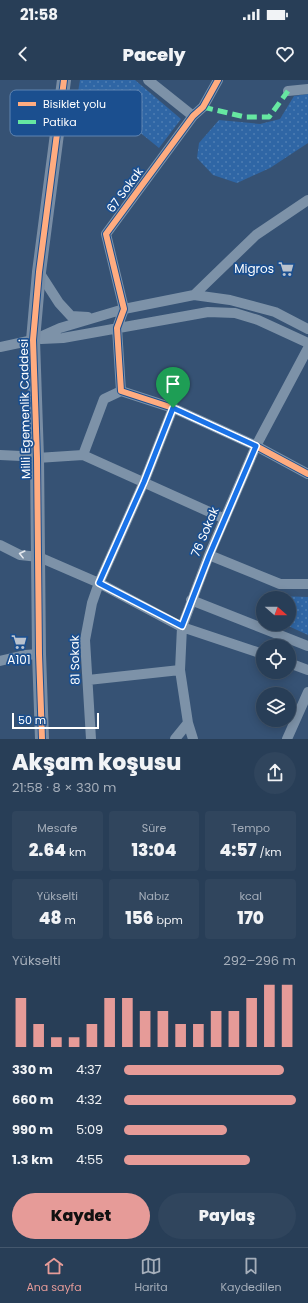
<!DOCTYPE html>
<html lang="tr">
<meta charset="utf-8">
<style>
:root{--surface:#283e57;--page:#30455d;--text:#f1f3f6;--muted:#a5aeba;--line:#44576d;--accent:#e69b98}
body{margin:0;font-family:Poppins,sans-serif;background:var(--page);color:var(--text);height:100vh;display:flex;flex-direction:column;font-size:15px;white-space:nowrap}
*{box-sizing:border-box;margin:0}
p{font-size:13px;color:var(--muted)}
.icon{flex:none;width:22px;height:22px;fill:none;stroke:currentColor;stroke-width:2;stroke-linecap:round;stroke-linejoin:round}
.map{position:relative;height:659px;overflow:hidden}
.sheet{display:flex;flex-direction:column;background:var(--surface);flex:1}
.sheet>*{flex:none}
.needle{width:26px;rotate:110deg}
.buttons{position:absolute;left:256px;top:511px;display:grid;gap:8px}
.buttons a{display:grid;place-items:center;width:40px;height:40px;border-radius:50%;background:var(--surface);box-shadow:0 2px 10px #0003,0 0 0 1px var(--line);font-size:20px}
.scale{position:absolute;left:12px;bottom:10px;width:87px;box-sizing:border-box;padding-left:4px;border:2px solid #fff;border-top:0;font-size:11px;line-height:14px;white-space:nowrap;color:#fff;-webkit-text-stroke:3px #1b4f8f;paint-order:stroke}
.pin{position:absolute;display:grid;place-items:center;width:34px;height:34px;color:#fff;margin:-41px -17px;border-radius:50% 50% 50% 0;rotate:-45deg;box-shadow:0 0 4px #0007}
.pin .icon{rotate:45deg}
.round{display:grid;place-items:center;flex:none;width:42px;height:42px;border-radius:21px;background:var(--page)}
.overview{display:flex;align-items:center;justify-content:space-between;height:68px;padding:0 12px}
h1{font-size:22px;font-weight:800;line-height:30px}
.metrics{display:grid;grid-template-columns:repeat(3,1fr);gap:6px;height:68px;padding:4px 12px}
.metrics div{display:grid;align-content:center;border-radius:4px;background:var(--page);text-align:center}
.metrics b{font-size:17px;font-weight:800}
.metrics small{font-size:11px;font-weight:400}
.metrics p{font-size:11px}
.chart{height:112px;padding:8px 12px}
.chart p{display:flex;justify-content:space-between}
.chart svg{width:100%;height:72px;margin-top:4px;stroke:var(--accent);stroke-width:6}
.cta{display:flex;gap:8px;margin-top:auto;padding:8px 12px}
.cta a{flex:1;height:46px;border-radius:24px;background:var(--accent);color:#111;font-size:16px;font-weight:800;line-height:46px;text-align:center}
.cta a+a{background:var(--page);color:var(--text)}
ul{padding:0 12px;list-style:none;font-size:13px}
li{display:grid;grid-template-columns:64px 48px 1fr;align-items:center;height:30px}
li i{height:10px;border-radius:5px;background:var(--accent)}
.status{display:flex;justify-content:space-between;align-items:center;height:28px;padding:0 20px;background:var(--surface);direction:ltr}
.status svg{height:11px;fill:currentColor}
header{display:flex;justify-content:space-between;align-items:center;height:52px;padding:0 12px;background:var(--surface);font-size:18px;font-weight:800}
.dock{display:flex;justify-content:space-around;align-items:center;height:56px;border-top:1px solid var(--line);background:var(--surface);font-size:11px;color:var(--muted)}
.dock a{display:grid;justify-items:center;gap:2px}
.dock .current{color:var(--accent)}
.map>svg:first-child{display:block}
</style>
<div class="status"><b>21:58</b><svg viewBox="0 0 49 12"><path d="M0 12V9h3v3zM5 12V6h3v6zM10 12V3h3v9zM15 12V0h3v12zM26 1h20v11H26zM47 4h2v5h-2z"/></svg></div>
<header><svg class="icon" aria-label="back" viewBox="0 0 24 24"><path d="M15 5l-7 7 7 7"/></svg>Pacely<svg class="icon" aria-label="heart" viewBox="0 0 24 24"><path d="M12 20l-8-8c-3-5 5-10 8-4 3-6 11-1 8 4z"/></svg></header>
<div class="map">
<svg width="308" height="659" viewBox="0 0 308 659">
<defs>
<pattern id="park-dots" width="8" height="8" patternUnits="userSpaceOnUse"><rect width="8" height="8" fill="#2f66a5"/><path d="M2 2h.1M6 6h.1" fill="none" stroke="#4e7db2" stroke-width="1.8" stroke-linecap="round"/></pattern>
</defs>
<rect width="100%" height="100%" fill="#365274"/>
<path fill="url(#park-dots)" d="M80,0H135L181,39L159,68L116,33L76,24Z
M308,14V63L270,88L237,103L213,95L197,78L199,63L219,40L260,44L280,39L294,16Z
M280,516L308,517V555L284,544H289V518H279Z"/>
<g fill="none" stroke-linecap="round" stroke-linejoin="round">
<path stroke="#7d92a8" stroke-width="10" d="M148,0L193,36
M218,0L203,27L193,36L106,154L124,229L117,248L121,311L173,328L256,366L308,394
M288,11L308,9
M39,192L59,223L71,236L88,237
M194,215L256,155L308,120
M41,259L63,258L208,232L235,233L258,240L308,263
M0,267L33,260L60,248L124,229L194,215L230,220L275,232L308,249
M0,375L21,376L37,378L83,375L225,439
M83,375L104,319L121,311
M0,465L20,475L39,477L99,503L182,547L263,574
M209,475L280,504H308
M191,520L308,566
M0,581L25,575L39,574
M289,583L308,590
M88,600L180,590
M91,659L85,560L92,523L99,503L144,402L173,328
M175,659L188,643
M193,659L188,643L180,590L182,547L209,475L256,366L308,268
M287,659L308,612"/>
<path stroke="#798da4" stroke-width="14" d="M42,659L39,574L37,378L33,260L39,192L64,0"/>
<path stroke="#66e7a1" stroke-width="5" stroke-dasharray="10 5" stroke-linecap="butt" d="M203,27L245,37H269L288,11"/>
<defs>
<path id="cycleway" d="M218,0L203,27L193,36L106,154L124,229L117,248L121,311L173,328L256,366L308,394
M42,659L39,574L37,378L33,260L39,192L64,0"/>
</defs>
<use href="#cycleway" stroke="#1b4f8f" stroke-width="8"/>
<use href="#cycleway" stroke="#ffac80" stroke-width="6"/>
</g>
<defs><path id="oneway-chevron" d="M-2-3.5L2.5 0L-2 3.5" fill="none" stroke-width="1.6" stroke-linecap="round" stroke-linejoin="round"/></defs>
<use stroke="#e5e9ee" href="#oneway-chevron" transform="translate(22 474) rotate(-166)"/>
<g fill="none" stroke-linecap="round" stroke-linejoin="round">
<defs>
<path id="route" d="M173,328L256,366L209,476L182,546L99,503L144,402Z"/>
</defs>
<use href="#route" stroke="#fff" stroke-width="8"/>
<use href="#route" stroke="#1a73e8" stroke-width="5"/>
</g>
<defs>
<symbol id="supermarket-bare" viewBox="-9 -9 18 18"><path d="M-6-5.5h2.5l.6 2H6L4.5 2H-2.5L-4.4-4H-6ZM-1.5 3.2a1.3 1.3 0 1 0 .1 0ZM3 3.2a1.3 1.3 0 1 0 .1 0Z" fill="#b9c2ce" stroke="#1b4f8f" stroke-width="2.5" paint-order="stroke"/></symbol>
</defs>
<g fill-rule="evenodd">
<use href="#supermarket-bare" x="275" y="178" width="22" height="22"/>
<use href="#supermarket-bare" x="8" y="551" width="22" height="22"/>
</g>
<g text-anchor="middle" stroke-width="3.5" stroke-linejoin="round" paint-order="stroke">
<g font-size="12" fill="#fff" stroke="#1b4f8f">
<text transform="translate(125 110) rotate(-54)" y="4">67 Sokak</text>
<text transform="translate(25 329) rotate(-91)" y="4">Milli Egemenlik Caddesi</text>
<text transform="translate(205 452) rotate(-67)" y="4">76 Sokak</text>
<text transform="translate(75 580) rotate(-91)" y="4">81 Sokak</text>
</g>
<g font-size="12" fill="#fff" stroke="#1b4f8f" text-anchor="end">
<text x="274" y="193">Migros</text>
<text x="19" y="584" text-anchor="middle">A101</text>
</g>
</g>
<rect x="10" y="10" width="132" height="46" rx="6" fill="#1b4f8f" stroke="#5f84b1" stroke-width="1"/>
<rect x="18" y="22" width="18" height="4" fill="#ffac80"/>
<rect x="18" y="40" width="18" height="4" fill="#66e7a1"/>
<g font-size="11" fill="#fff">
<text x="43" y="28">Bisiklet yolu</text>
<text x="43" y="46">Patika</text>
</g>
</svg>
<div class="buttons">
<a><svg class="needle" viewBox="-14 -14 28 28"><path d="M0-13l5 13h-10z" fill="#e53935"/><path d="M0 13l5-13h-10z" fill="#a5aeba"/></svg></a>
<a><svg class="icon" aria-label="locate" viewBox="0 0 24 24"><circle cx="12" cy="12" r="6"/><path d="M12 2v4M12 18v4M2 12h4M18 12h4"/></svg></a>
<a><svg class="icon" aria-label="layers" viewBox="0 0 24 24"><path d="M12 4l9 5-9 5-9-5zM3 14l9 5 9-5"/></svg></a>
</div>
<div class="scale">50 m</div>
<div class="pin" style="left:173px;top:328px;background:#1e9e55"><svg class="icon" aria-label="arrive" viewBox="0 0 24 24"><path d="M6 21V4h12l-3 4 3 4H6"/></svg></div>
</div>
<section class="sheet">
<div class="overview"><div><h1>Akşam koşusu</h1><p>21:58 · 8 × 330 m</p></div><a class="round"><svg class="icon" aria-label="share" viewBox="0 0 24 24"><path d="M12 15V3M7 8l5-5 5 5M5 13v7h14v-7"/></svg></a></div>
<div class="metrics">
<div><p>Mesafe</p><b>2.64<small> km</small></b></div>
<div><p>Süre</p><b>13:04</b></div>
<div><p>Tempo</p><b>4:57<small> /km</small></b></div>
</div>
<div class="metrics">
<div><p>Yükselti</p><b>48<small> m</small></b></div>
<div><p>Nabız</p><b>156<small> bpm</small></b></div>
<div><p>kcal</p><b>170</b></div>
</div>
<div class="chart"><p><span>Yükselti</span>292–296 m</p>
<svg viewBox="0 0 160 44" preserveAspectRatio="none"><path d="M5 44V14M15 44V30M25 44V38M35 44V38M45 44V30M55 44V14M65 44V14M75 44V22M85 44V22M95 44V30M105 44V30M115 44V22M125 44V22M135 44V14M145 44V6M155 44V6"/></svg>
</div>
<ul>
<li><b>330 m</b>4:37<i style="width:93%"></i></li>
<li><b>660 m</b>4:32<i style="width:100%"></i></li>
<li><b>990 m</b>5:09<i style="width:60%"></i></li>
<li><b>1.3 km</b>4:55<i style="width:73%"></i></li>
</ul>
<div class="cta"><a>Kaydet</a><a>Paylaş</a></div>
</section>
<nav class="dock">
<a class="current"><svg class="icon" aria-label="home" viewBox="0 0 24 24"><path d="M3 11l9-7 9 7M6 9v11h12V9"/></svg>Ana sayfa</a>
<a><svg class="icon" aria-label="map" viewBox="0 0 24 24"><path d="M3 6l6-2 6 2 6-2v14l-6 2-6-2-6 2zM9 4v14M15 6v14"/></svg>Harita</a>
<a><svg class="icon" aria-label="saved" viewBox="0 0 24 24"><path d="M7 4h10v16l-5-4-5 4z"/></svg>Kaydedilen</a>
</nav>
